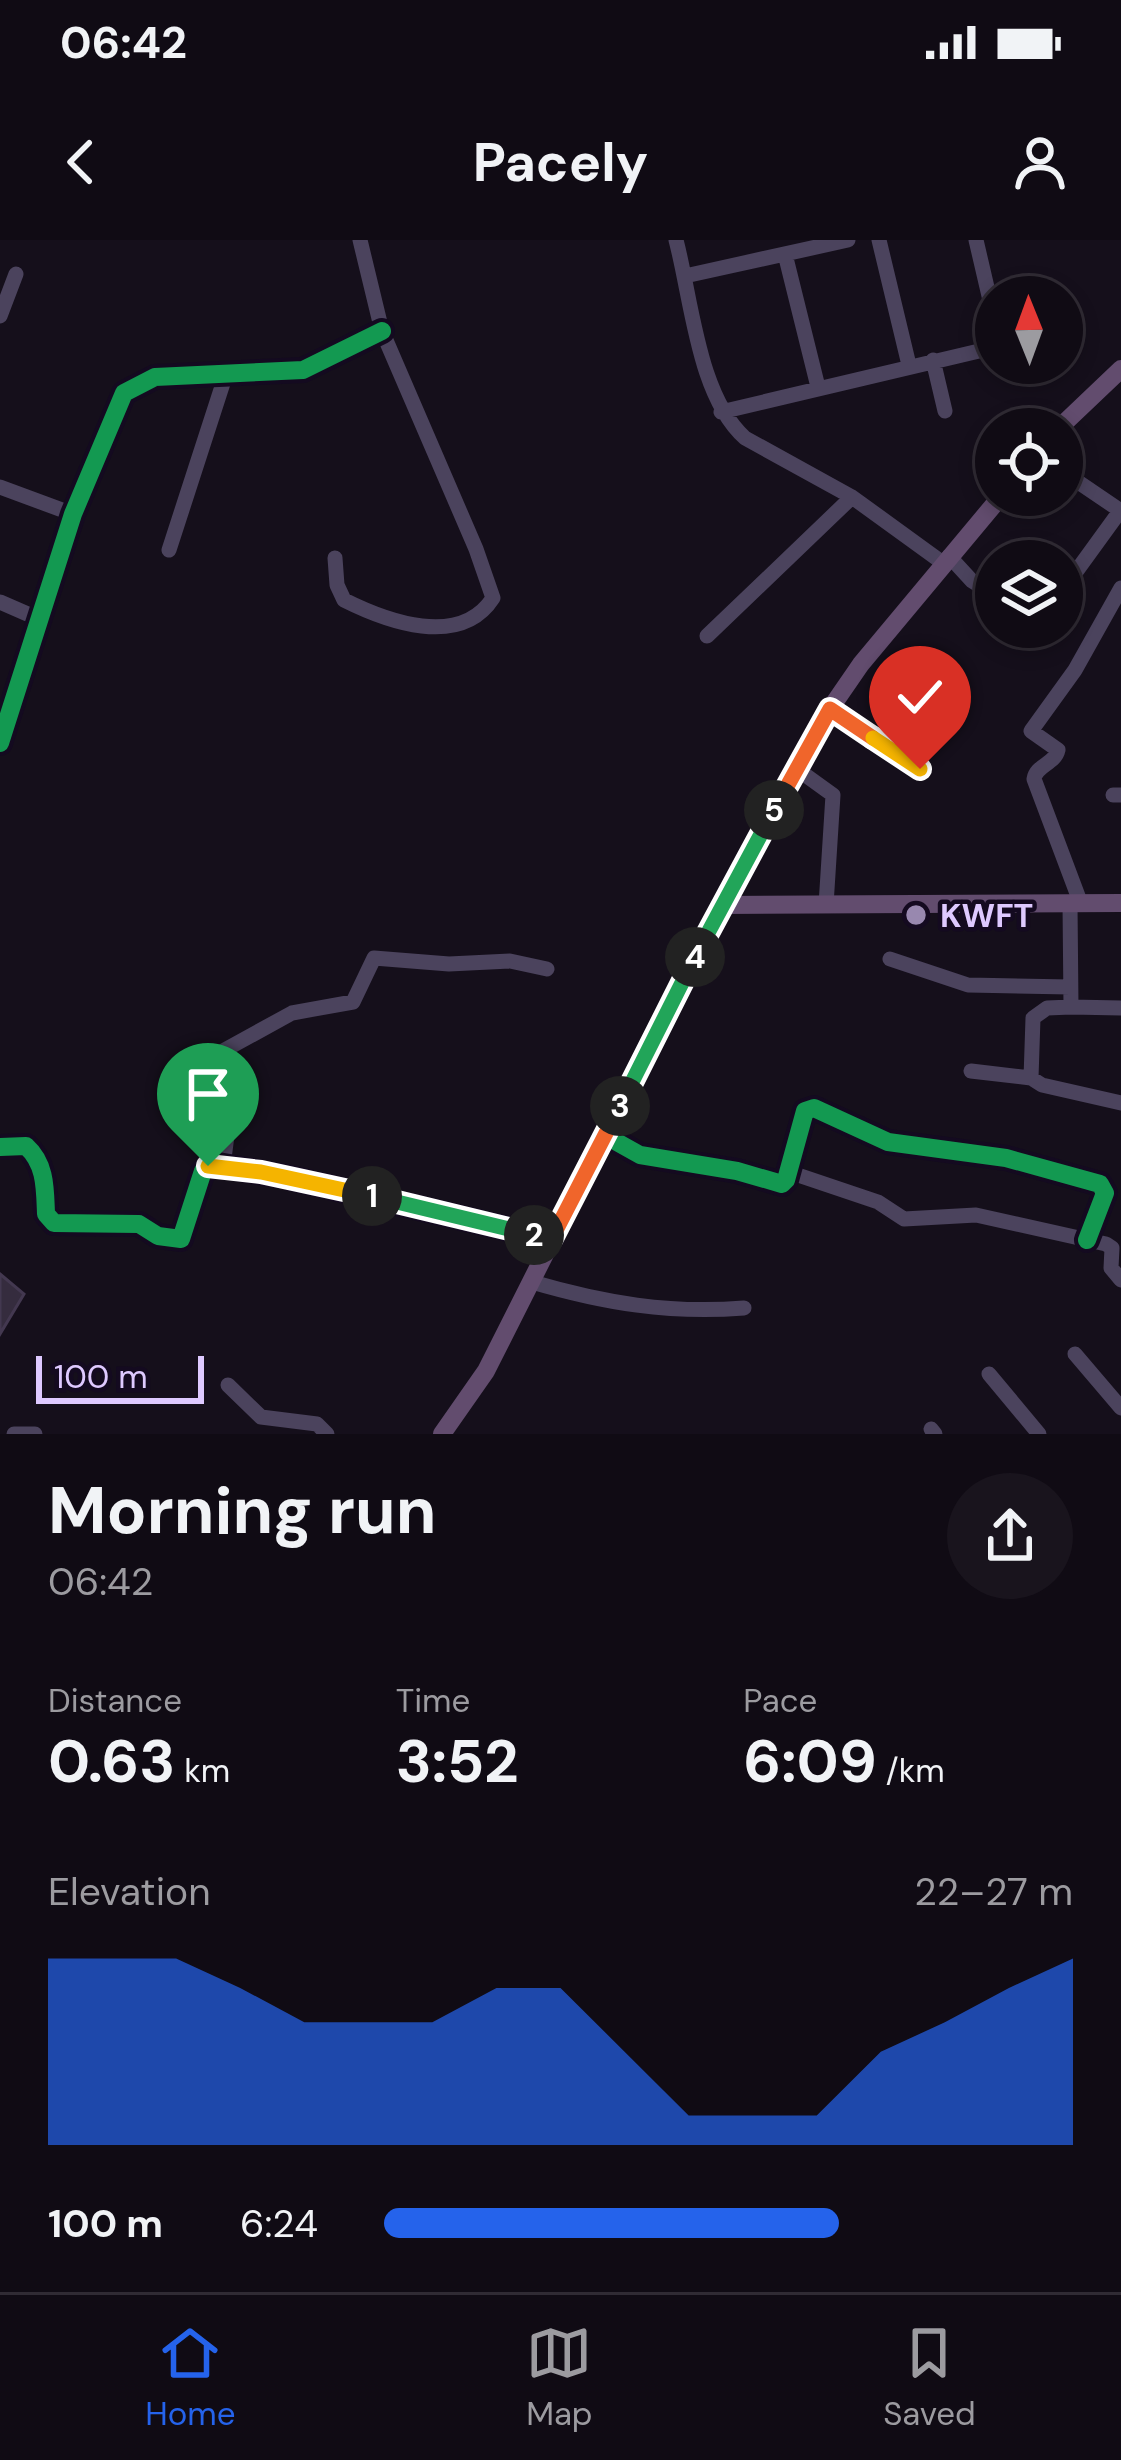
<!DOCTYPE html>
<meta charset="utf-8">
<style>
:root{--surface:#100b14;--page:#19141d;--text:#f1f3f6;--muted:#9c9ba0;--line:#302b34;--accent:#2563eb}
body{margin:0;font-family:"DM Sans",sans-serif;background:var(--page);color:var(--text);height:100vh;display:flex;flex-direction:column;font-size:45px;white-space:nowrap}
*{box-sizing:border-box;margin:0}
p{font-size:39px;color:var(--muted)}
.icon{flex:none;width:66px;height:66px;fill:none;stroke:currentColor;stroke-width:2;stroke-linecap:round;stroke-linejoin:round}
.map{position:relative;height:1194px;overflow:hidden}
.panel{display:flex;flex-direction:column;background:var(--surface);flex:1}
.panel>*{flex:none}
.needle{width:78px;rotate:359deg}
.controls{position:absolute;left:975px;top:36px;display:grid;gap:24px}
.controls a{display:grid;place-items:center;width:108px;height:108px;border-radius:50%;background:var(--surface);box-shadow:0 6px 18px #0003,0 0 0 3px var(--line);font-size:60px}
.scale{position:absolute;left:36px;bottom:30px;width:168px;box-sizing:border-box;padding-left:12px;border:6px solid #dec9ff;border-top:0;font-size:33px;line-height:42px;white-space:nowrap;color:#dec9ff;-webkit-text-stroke:9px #140a20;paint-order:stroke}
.pin{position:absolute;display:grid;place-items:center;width:102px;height:102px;color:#fff;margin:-123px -51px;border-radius:50% 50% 50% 0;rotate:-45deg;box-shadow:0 0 12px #0007}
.pin .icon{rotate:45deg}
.km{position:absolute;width:60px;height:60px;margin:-30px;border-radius:50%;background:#222;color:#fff;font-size:33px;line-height:60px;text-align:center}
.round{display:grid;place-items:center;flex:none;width:126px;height:126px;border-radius:63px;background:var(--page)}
.overview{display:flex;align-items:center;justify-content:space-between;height:204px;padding:0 48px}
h1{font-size:66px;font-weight:700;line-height:90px}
.stats{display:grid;grid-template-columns:repeat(3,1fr);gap:18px;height:204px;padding:12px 48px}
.stats div{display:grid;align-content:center}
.stats b{font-size:60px;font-weight:700}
.stats small{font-size:33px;font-weight:400}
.stats p{font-size:33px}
.chart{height:336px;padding:24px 48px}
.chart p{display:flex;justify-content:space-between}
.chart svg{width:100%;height:216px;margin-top:12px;fill:var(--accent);opacity:.7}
ul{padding:0 48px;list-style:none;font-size:39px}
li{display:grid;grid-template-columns:192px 144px 1fr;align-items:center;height:90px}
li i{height:30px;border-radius:15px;background:var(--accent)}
.status{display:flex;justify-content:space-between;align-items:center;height:84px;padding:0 60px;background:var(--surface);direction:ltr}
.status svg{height:33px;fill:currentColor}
header{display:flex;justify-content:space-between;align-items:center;height:156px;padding:0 48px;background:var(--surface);font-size:54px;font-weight:700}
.dock{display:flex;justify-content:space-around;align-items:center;height:168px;border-top:3px solid var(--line);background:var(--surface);font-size:33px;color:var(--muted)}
.dock a{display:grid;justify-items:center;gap:6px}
.dock .selected{color:var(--accent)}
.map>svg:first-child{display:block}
</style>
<div class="status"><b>06:42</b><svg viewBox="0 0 49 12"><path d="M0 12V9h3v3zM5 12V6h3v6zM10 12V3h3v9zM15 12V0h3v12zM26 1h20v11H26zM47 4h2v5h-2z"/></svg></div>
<header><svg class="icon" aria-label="back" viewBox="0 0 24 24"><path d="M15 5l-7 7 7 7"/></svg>Pacely<svg class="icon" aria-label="person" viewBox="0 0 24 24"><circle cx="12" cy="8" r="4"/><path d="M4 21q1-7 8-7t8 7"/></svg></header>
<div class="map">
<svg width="1121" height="1194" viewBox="0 0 1121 1194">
<rect width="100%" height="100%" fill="#150f1b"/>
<path fill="#352c3e" stroke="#433850" stroke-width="3" d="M0,1034L24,1054L0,1094Z"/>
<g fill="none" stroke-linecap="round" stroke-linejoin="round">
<path stroke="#4b435d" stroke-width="15" d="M676,0C692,61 698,156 745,198L852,257L943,323
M879,0L909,125
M976,0L996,86
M785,14L818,147
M685,36L848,0
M0,76L16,34
M933,120L945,171
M721,172L996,107
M1062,231L1121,271
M0,247L73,274
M169,310L226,134
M949,316L972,341L996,356
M335,318L337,345L344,360C386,381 460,409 493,358L476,309L382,91L360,0
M1062,351L1120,271
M0,362L39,379
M707,396L852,257
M830,469L920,529
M0,503L73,274L124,153L155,137L303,130L382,91
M797,529L833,555L826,665
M1113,555H1121
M1070,664L1071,767L1121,768
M1081,664L1034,539C1036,525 1055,524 1058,510L1031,491L1075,430L1121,348
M890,719L968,745L1070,747
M971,831L1031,838L1042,845L1121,863
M1031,838L1033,778L1047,768L1071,767
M606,896L640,915L737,931L782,944L786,940L805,871L814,868L888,902L1006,918L1100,944L1105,953L1087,1000
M0,907L26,906C46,924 45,949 46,974L54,983L139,984L158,996L181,999L203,931L218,925L286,937L551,999
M223,926L230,873L221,812L292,773L353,762L374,718L449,724L510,721L547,729
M789,932L878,962L904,979L976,975L1106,1004L1112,1008L1111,1028L1121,1040
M532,1042C604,1063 669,1074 744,1068
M1075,1114L1121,1168
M989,1134L1039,1194
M228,1145L261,1177L317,1184L327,1194
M931,1189L935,1194
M14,1194H35"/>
<path stroke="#624c6e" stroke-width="18" d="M1058,189L1121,129
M722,665L1121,663
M442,1194L486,1131L707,693L830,469L861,424L1002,255"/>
<defs>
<path id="cycleway" d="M0,503L73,274L124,153L155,137L303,130L382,91
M606,896L640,915L737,931L782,944L786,940L805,871L814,868L888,902L1006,918L1100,944L1105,953L1087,1000
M0,907L26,906C46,924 45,949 46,974L54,983L139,984L158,996L181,999L203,931L218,925L286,937L551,999"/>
</defs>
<use href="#cycleway" stroke="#140a20" stroke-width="26"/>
<use href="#cycleway" stroke="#139951" stroke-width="18"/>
</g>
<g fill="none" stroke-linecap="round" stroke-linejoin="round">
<defs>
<path id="split-1" d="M208,926L261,932L372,956"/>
<path id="split-2" d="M372,956L534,995"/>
<path id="split-3" d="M534,995L551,1000L620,866"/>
<path id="split-4" d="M620,866L695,717"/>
<path id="split-5" d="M695,717L774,570"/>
<path id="split-6" d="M774,570L830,469L873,498"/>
<path id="split-7" d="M873,498L920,529"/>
</defs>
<use href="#split-1" stroke="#fff" stroke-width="24"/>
<use href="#split-2" stroke="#fff" stroke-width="24"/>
<use href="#split-3" stroke="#fff" stroke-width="24"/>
<use href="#split-4" stroke="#fff" stroke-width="24"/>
<use href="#split-5" stroke="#fff" stroke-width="24"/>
<use href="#split-6" stroke="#fff" stroke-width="24"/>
<use href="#split-7" stroke="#fff" stroke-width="24"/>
<use href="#split-1" stroke="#f5b400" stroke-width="15"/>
<use href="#split-2" stroke="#22a559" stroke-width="15"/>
<use href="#split-3" stroke="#f0652b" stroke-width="15"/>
<use href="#split-4" stroke="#22a559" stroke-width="15"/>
<use href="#split-5" stroke="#22a559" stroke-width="15"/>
<use href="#split-6" stroke="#f0652b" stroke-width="15"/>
<use href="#split-7" stroke="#f5b400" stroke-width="15"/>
</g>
<circle fill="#9888af" stroke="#140a20" stroke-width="4.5" cx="916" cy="675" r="12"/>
<g text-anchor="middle" stroke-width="9" stroke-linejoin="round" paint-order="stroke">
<g font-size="33" font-weight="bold" fill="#dec9ff" stroke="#140a20" text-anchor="start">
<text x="940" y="687">KWFT</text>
</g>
</g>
</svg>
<div class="controls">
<a><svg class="needle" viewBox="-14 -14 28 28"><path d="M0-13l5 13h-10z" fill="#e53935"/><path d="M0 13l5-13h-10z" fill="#9c9ba0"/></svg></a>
<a><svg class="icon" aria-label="locate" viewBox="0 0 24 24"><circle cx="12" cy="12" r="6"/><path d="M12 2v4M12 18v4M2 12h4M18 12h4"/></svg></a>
<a><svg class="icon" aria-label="layers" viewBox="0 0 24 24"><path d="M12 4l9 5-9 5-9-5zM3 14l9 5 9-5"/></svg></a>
</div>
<div class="scale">100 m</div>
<div class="pin" style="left:208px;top:926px;background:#1e9e55"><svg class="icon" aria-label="arrive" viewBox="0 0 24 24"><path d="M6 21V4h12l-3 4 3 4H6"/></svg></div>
<div class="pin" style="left:920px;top:529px;background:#d93025"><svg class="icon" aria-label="check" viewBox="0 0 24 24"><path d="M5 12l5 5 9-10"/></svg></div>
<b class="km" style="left:372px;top:956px">1</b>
<b class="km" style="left:534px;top:995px">2</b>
<b class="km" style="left:620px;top:866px">3</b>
<b class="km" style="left:695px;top:717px">4</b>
<b class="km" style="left:774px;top:570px">5</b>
</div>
<section class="panel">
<div class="overview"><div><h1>Morning run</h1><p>06:42</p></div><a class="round"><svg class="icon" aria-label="share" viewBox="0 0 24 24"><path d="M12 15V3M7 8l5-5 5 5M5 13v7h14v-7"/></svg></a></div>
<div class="stats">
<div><p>Distance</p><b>0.63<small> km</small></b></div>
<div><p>Time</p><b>3:52</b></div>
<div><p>Pace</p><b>6:09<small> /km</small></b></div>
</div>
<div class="chart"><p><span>Elevation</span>22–27 m</p>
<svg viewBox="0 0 160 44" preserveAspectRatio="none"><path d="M0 44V6L10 6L20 6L30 12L40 19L50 19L60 19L70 12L80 12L90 25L100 38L110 38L120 38L130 25L140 19L150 12L160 6V44z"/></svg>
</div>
<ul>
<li><b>100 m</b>6:24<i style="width:66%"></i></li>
</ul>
</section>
<nav class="dock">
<a class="selected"><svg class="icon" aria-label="home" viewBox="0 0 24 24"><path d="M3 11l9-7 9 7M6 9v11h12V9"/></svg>Home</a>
<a><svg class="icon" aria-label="map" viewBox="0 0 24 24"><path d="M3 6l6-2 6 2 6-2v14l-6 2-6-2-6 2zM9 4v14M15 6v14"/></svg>Map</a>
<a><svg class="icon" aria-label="saved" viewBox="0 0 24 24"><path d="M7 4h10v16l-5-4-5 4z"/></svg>Saved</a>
</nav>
